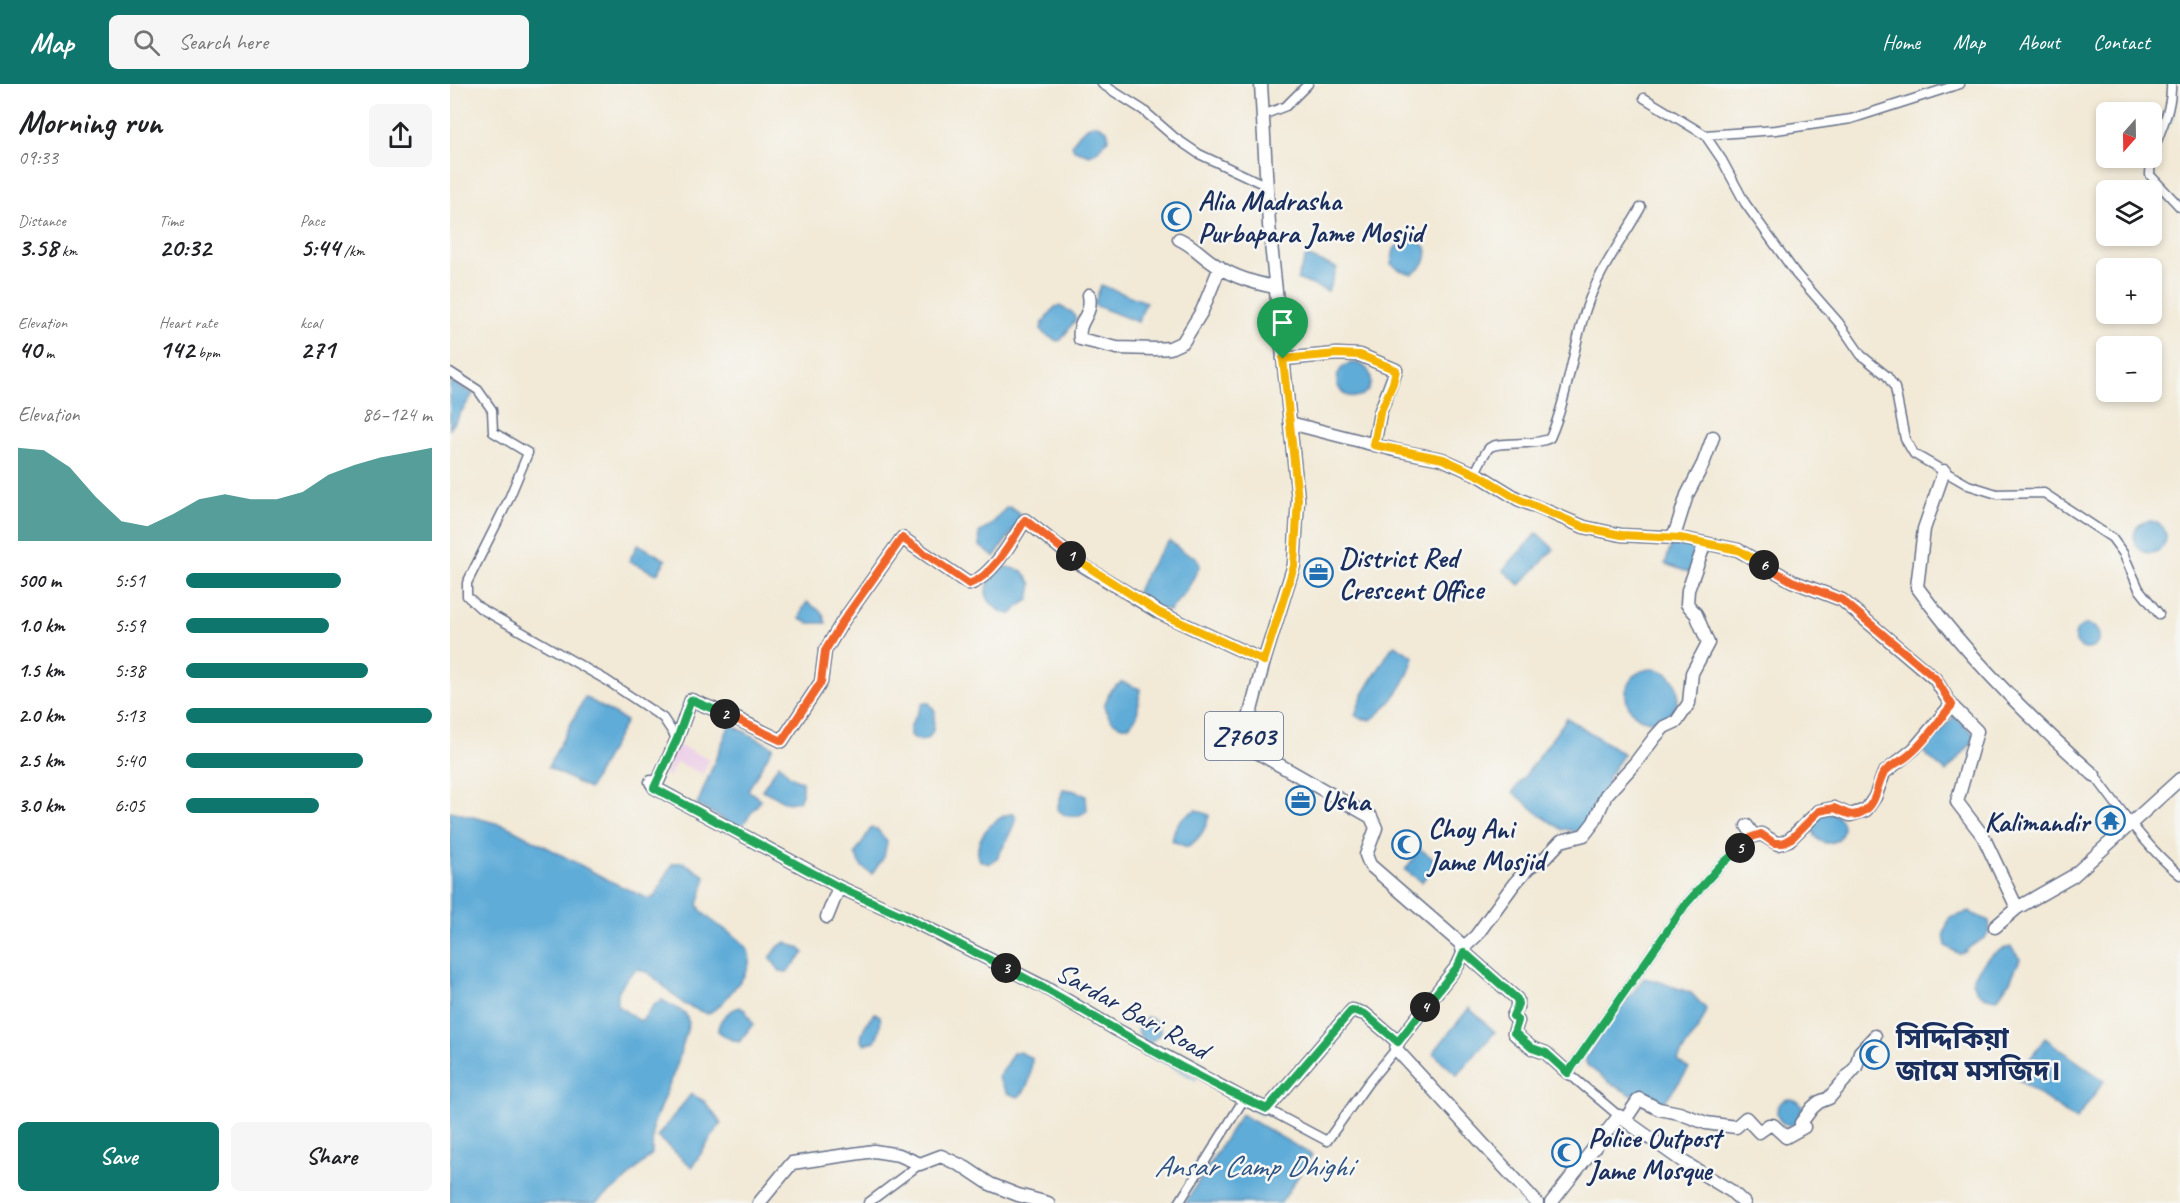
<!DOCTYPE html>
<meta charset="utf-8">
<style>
:root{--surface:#fff;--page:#f6f6f6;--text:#202124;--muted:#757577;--accent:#0f766e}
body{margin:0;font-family:Caveat,"Noto Sans Bengali",sans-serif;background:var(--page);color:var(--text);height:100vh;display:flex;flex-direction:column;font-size:22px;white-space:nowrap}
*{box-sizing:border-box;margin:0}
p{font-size:20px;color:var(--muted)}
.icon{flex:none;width:33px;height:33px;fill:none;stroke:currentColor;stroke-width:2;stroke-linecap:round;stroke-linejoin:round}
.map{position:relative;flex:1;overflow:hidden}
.side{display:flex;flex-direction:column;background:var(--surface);width:450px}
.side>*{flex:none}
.needle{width:39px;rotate:200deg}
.buttons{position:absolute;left:1646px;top:18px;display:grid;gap:12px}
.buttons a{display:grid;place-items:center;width:66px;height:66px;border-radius:9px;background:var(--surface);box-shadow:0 3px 9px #0003;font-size:30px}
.pin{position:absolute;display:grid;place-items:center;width:51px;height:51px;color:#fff;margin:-62px -26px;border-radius:50% 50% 50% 0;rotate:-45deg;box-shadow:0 0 6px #0007}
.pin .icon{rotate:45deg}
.km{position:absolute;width:30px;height:30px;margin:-15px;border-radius:50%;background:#222;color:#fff;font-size:16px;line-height:30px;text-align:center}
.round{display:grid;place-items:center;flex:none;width:63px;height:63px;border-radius:9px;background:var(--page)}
.head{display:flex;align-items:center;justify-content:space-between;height:102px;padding:0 18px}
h1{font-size:33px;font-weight:700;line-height:45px}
.figures{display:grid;grid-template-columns:repeat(3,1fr);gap:9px;height:102px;padding:6px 18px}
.figures div{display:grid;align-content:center}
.figures b{font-size:26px;font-weight:700}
.figures small{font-size:16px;font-weight:400}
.figures p{font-size:16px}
.chart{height:168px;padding:12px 18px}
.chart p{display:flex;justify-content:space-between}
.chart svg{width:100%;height:108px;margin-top:6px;fill:var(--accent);opacity:.7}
.action{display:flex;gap:12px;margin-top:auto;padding:12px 18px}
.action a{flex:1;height:69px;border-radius:9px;background:var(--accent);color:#fff;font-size:24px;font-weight:700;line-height:69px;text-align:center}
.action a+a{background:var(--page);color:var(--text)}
ul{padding:0 18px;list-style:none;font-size:20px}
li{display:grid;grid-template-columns:96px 72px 1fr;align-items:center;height:45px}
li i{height:15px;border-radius:8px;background:var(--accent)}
header{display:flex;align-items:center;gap:36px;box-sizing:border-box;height:84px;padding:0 30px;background:var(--accent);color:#fff}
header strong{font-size:28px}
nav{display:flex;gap:33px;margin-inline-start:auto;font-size:21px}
.search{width:420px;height:54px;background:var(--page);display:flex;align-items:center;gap:15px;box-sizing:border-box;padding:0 21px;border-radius:9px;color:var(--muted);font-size:22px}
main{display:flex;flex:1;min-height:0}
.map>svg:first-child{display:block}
</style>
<header>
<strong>Map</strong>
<div class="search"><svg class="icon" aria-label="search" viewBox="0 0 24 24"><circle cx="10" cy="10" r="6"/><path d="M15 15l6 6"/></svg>Search here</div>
<nav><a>Home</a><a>Map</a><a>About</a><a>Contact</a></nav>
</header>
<main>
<section class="side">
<div class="head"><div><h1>Morning run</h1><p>09:33</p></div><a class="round"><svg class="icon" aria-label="share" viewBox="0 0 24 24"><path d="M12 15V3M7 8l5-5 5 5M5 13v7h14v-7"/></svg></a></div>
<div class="figures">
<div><p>Distance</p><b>3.58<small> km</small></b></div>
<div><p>Time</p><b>20:32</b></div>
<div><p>Pace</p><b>5:44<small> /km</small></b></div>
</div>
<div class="figures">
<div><p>Elevation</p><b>40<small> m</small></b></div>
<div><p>Heart rate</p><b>142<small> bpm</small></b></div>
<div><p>kcal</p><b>271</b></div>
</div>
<div class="chart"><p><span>Elevation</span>86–124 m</p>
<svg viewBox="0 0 160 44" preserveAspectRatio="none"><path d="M0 44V6L10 7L20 14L30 26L40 36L50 38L60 33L70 27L80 25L90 27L100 27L110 24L120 17L130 13L140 10L150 8L160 6V44z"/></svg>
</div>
<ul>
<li><b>500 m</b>5:51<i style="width:63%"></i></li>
<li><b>1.0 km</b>5:59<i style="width:58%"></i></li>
<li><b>1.5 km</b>5:38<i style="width:74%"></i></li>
<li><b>2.0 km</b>5:13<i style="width:100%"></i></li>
<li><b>2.5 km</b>5:40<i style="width:72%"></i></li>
<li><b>3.0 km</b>6:05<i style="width:54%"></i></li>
</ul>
<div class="action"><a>Save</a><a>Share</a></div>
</section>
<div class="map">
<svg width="1730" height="1119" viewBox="0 0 1730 1119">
<rect width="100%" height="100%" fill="#f6f6f2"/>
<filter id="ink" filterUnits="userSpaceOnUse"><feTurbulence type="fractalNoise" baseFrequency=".0167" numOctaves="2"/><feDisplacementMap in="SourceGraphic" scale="12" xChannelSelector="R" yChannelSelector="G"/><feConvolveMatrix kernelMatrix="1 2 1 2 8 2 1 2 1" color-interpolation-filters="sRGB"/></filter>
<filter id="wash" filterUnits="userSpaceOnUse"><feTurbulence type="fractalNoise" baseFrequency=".008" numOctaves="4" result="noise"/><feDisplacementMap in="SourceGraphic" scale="24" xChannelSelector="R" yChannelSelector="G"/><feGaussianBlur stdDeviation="1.35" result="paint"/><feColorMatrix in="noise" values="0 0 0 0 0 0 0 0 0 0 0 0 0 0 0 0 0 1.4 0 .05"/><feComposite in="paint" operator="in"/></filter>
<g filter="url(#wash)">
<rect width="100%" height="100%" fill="#f2e9d6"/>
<path fill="#edd0e8" d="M227,661L259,675L253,690L226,678L219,693L214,691Z"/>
<path fill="#5eacd8" stroke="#3c6e9b" stroke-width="1.5" d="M646,40L657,46L659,54L646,68L640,71L624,66L622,61C627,51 635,42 646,40Z
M963,154L976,163C979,175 972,184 962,190L950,186L941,180L944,165L954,155Z
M856,172L887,184L878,207L847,195Z
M651,201L696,218L688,238L644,221Z
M609,222L622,228L626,235L611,256L607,257L594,250L591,245L592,240L605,223Z
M887 296a17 17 0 1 1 34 0a17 17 0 1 1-34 0Z
M2,298L23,310L0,345V302Z
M559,423L569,429L570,437L544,473L530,462L529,449L541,441L556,424Z
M1684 453a16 16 0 1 1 32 0a16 16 0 1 1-32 0Z
M1087,449L1104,465L1070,501L1053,486Z
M720,457L733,468L746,473L750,481L737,506L719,527L705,522L687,508C692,495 710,464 720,457Z
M1230,457L1250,464L1242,489L1215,480L1222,459Z
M188,460L216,476L207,490L179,477Z
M553,482L573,487L582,500L579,516L569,522L562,530C553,530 551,528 544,522C527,507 541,495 553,482Z
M357,518L372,528L376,539H359L350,535L353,524Z
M1625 553a12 12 0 1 1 24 0a12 12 0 1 1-24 0Z
M945,561L964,573C958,597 941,621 921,636L909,634L905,631L912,612L942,563Z
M1176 611a26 26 0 1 1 52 0a26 26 0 1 1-52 0Z
M672,598L690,605L687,632L679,642C666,644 658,634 654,622L661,605Z
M135,613L176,637L139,705L98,683Z
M473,619H479L485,627L483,646L479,654L471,657L460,652V643Z
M1504,632L1527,653L1496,688L1473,668Z
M1117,634L1174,670L1158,693L1157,703L1145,727L1131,747H1123L1115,745L1113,746L1090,731L1063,708Z
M280,640L323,663L298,706L311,716L290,744L247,721Z
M329,680L340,692L352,698V710L349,717L338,719L312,706Z
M613,705L626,707L636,712L637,727C625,735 617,734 607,725Z
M746,726L759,731C756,745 749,756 737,763L722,757C724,740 731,733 746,726Z
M0,727L57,742L160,797L199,815L205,812L222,780L233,778L255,792V797L248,821C261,849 327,855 287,901C278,912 270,924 257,930L234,920L199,889L187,885C177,893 164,908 167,921L188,936H192C199,930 202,919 212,916L235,929L239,939L227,981L203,1041L202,1070L171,1100L145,1119H0Z
M1363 744a15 15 0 1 1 30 0a15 15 0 1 1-30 0Z
M564,729L566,736L555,760L547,774L539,780L529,776C523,754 543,733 564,729Z
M421,744L427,745L437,758L434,773L422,790L411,782L405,770Z
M970,765L987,777L972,798L955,786Z
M1519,828L1539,837C1543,859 1525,854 1515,868L1509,870L1496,862L1494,850L1499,834Z
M336,858L351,865L354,869L337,888L330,887L320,874L329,862Z
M1561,863L1570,875L1560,897L1547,915C1533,914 1527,910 1522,897C1531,880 1541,866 1561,863Z
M1194,894L1210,898L1241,909L1256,925C1252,948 1235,957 1228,977L1239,985L1209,1025L1163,1001L1137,981L1135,974L1154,946Z
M289,923L295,926L303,940L289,958L278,954L268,947C268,935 279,927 289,923Z
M1019,924L1045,948L1007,991L983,969Z
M425,929L430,932C432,941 429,949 425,957L415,960L411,957C411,946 417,937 425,929Z
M697,933C706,936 711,940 710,950L700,959L693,957L687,945Z
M1595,954L1654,997L1626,1036L1566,994Z
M569,968L582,974C581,989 581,1003 568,1013L557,1009L548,994L563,969Z
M241,1010L254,1017L271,1039L242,1083L207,1053Z
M1327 1028a13 13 0 1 1 26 0a13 13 0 1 1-26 0Z
M791,1030L862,1071L831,1119H735Z"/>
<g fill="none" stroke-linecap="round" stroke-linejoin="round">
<path stroke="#5eacd8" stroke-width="2" d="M1715,46L1722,34L1724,18
M664,951L746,995
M798,1023L811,1031"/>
</g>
</g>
<g filter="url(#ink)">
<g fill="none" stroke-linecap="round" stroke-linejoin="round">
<defs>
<path id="street" d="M652,0L693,26L724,53L749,70L817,102
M1721,0C1723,33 1700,59 1700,91L1730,123
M1194,14L1255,51L1272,76L1295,119L1346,190L1389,239L1411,271L1437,292L1445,304L1455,355L1464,370L1518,401L1547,410L1594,409L1662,454L1673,469L1689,505L1709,530
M813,31L836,22L858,0
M1255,51L1326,46L1401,35L1510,0
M0,288L28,306L42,326L43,348L78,369L58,417L17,499V512L30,524L156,596L213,634L227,655
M1024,390C1029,382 1033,371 1039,364C1047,356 1083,363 1100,354C1118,313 1122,267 1136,225C1148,187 1172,157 1191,123
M1644,691C1671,726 1696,763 1730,791
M817,1025L877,1057L918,999L946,965
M1169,1032L1118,989L1236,820L1269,783L1302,753
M418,1119L470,1080
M729,1119L794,1015"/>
<path id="secondary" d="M729,155C742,161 749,169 760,177C778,191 803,199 825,203
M639,211C643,233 627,235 630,255L667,264L705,265L720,264L733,258L752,227L770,183
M833,275L887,270L910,271L946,286L930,329L924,361
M840,339L945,366L992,375L1032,393L1068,415L1134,443L1171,451L1230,454L1288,466L1342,497L1392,516L1485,595L1501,621L1527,647L1507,718L1533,752L1567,824
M1494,387L1474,445L1467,503C1518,573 1579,634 1644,691
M1221,454L1226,446L1237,411L1253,380L1263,353
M201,698L205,704L389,803L453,832L594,903L667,946L794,1015L817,1025L902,926L915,930L948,958
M205,704L227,655L241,616L283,633L332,657L371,598L375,567L393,537L452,454L519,500C541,493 563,456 575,436L632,481L710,529L814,577
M1297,742L1302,749V753L1311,750L1328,760L1339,756L1369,727L1384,724L1400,731L1416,726L1425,713L1434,689L1464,665L1501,621
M377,833L389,803
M1545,843L1567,824L1623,792L1730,695
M1012,865L1026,852L1064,800L1079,783L1095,774L1111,757L1134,751L1144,738L1156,711L1186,678L1205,653L1214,643L1227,637L1239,619L1242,589L1258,559L1246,530L1237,520L1238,506L1255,459
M1014,868L1067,915V924L1063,932L1068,937L1064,949L1067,952L1082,964L1096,969L1118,989
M1175,1036L1189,1015L1209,1025L1229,1029L1256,1039L1286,1043L1296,1034L1309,1048L1319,1041H1323L1336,1053L1354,1043L1351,1039L1362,1024L1369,1018L1379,1014L1406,983L1410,968L1425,952
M309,1119L342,1079L424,1067L449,1071L470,1080L491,1072L516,1084L540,1100L568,1111L598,1119
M1101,1119L1169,1032L1235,1079L1281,1107L1294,1119"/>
<path id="primary" d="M811,0L819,141L848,415L844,481L814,577L794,653L805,667L921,733L926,744L916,771L920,781L1011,860L1014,868L1008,881L948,958L946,965L1087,1119"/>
</defs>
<use href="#street" stroke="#667088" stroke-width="11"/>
<use href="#secondary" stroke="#667088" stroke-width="15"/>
<use href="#primary" stroke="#667088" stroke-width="15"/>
<use href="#street" stroke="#fff" stroke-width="8"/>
<use href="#secondary" stroke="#fff" stroke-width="12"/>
<use href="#primary" stroke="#fff" stroke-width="12"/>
</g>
</g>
<g fill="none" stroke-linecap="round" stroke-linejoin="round" filter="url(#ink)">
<defs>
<path id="split-1" d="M621,472L710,529L814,577L844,482L848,415L833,275"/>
<path id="split-2" d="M275,630L332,657L371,598L375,567L393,537L452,454L519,500C543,492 562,457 575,436L621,472"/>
<path id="split-3" d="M275,630L241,616L227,655L204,704L389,803L453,832L556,884"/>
<path id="split-4" d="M556,884C644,929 726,986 817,1025L902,926L915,930L948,958L975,923"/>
<path id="split-5" d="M975,923L1008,882L1014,868L1067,915L1068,920L1063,932L1068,937L1064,949L1066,950L1082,964L1096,969L1118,989L1236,820L1269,783L1290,764"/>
<path id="split-6" d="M1290,764L1302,753L1311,750L1324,759H1333L1343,753L1369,727L1384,724C1396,728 1401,735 1414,727C1427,719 1426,703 1433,690C1438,682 1448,679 1455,674C1474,660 1487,638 1502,621L1485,594L1392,516L1342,497L1314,481"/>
<path id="split-7" d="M833,275L887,270L910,271L946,286L943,299L930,329L924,361L993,375L1032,393L1068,415L1134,443L1171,451L1230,454L1288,466L1314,481"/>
</defs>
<use href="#split-1" stroke="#fff" stroke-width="12"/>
<use href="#split-2" stroke="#fff" stroke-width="12"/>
<use href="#split-3" stroke="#fff" stroke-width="12"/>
<use href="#split-4" stroke="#fff" stroke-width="12"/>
<use href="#split-5" stroke="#fff" stroke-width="12"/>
<use href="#split-6" stroke="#fff" stroke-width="12"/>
<use href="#split-7" stroke="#fff" stroke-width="12"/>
<use href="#split-1" stroke="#f5b400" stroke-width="8"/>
<use href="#split-2" stroke="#f0652b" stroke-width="8"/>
<use href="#split-3" stroke="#22a559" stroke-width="8"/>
<use href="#split-4" stroke="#22a559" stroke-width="8"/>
<use href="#split-5" stroke="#22a559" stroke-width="8"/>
<use href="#split-6" stroke="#f0652b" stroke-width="8"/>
<use href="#split-7" stroke="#f5b400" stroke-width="8"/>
</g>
<defs>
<symbol id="mosque-ring" viewBox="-11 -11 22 22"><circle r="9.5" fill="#f6f6f2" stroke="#1f6fb2" stroke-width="1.5"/><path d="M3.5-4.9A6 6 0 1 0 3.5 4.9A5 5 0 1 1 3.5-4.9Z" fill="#1f6fb2"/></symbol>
<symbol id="office-ring" viewBox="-11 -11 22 22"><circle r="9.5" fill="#f6f6f2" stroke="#1f6fb2" stroke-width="1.5"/><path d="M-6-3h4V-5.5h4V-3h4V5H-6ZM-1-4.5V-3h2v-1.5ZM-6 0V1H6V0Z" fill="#1f6fb2"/></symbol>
<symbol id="temple-ring" viewBox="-11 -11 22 22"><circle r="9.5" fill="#f6f6f2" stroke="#1f6fb2" stroke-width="1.5"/><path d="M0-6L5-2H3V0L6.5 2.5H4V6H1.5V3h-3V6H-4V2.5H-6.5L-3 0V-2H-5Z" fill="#1f6fb2"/></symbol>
</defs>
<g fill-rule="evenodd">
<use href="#mosque-ring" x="710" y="116" width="33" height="33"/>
<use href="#office-ring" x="852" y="472" width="33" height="33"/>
<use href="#office-ring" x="834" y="700" width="33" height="33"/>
<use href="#temple-ring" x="1644" y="720" width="33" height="33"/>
<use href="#mosque-ring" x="940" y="744" width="33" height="33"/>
<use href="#mosque-ring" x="1408" y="954" width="33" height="33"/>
<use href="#mosque-ring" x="1100" y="1052" width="33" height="33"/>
</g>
<g text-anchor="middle" stroke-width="5" stroke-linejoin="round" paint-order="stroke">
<rect fill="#f6f6f2" stroke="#5d6b8a" stroke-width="1.5" x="755" y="628" width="78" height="48" rx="4.5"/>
<g font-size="27" font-weight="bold" fill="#1b2f5e">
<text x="794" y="661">Z7603</text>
</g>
<g font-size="28" font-weight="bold" fill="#1b2f5e" stroke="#f6f6f2" text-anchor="start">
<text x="748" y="126">Alia Madrasha<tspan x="748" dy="32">Purbapara Jame Mosjid</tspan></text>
<text x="889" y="483">District Red<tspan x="889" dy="32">Crescent Office</tspan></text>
<text x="871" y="726">Usha</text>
<text x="1639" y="747" text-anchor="end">Kalimandir</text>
<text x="978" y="754">Choy Ani<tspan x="978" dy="32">Jame Mosjid</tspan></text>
<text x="1446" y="964">সিদ্দিকিয়া<tspan x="1446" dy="32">জামে মসজিদ।</tspan></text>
<text x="1138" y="1063">Police Outpost<tspan x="1138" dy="32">Jame Mosque</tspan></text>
</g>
<g font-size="28" fill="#1b2f5e" stroke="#f6f6f2">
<text transform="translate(683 926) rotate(29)" y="10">Sardar Bari Road</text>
</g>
<g font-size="30" font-style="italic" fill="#2f5483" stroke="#f6f6f2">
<text x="803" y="1092">Ansar Camp Dhighi</text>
</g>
</g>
</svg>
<div class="buttons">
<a><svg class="needle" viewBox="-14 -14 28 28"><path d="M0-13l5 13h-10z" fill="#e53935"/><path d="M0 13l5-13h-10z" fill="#757577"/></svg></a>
<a><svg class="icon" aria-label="layers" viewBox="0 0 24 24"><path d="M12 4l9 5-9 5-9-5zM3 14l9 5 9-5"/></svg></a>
<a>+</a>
<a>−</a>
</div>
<div class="pin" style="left:833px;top:275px;background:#1e9e55"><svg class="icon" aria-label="arrive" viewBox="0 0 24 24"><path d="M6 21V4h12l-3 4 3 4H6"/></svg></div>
<b class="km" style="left:621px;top:472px">1</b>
<b class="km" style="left:275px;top:630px">2</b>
<b class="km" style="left:556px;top:884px">3</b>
<b class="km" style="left:975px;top:923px">4</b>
<b class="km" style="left:1290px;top:764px">5</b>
<b class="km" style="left:1314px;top:481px">6</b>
</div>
</main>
